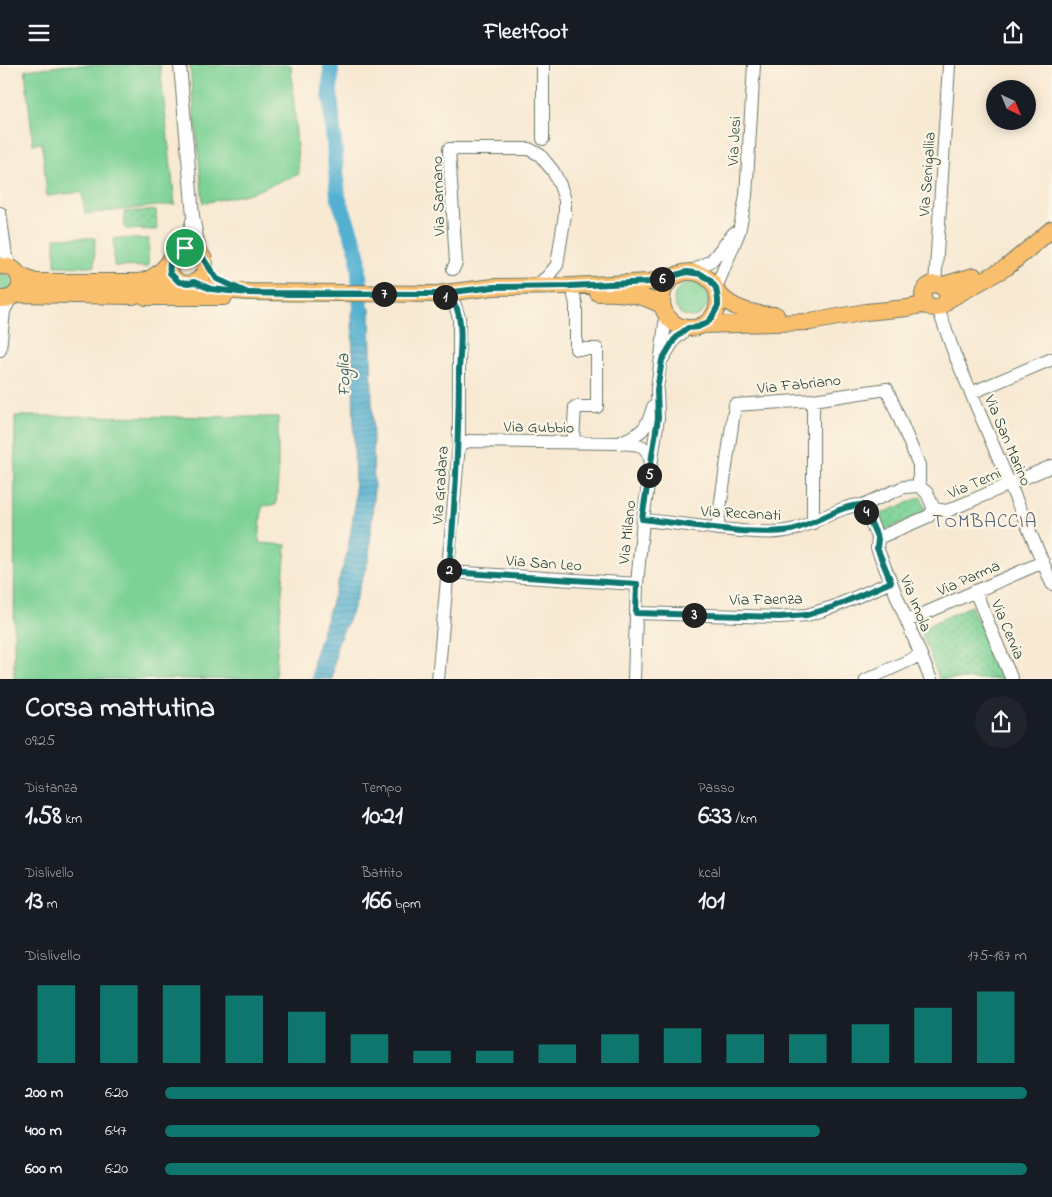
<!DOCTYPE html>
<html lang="it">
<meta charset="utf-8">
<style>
:root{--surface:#171b24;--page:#20242c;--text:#f1f3f6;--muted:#9ea1a6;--accent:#0f766e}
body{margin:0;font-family:"Indie Flower",sans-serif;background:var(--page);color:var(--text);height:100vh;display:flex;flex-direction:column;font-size:19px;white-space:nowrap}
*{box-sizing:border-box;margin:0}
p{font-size:16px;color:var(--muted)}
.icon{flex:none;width:28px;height:28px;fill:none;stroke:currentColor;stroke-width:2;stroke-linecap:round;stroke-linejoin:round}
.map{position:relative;height:614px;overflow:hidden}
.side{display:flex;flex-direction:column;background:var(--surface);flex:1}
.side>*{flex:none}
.needle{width:32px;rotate:136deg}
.controls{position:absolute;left:986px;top:15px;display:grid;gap:10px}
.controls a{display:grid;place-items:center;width:50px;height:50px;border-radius:50%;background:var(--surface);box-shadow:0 2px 12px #0003;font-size:25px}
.pin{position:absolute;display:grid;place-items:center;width:42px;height:42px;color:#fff;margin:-21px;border:2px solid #fff;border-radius:50%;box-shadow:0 1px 5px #0007}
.km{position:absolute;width:25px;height:25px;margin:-12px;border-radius:50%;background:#222;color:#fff;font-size:14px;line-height:25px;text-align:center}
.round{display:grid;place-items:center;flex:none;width:52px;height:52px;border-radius:26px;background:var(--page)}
.summary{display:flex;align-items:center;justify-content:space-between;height:85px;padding:0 25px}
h1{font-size:28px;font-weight:800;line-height:38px}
.metrics{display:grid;grid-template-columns:repeat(3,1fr);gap:8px;height:85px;padding:5px 25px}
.metrics div{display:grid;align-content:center}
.metrics b{font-size:25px;font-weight:800}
.metrics small{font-size:14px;font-weight:400}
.metrics p{font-size:14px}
.chart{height:140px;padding:10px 25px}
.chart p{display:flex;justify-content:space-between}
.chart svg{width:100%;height:90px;margin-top:5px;stroke:var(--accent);stroke-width:6}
ul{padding:0 25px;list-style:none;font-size:16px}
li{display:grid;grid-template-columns:80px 60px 1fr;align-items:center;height:38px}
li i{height:12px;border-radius:6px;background:var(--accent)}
header{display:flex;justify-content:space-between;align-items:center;height:65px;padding:0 25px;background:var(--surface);font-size:22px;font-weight:800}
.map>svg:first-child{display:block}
</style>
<header><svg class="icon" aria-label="menu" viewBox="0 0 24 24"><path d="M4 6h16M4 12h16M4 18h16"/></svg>Fleetfoot<svg class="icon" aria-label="share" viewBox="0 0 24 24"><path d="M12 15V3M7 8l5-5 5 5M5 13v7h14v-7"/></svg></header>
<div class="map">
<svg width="1052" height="615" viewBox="0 0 1052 615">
<defs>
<pattern id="park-dots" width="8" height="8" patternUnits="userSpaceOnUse" patternTransform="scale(1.25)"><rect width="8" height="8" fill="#7bd195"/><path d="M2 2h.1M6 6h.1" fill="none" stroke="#64ab7a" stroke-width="1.8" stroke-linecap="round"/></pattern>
<pattern id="water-rules" width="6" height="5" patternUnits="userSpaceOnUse" patternTransform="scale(1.25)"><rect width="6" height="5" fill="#53b0d1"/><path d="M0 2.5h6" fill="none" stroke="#4490aa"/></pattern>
</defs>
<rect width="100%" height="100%" fill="#fcf5e5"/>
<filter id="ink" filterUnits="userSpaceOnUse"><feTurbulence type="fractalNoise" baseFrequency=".02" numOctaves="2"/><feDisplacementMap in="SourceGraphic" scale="10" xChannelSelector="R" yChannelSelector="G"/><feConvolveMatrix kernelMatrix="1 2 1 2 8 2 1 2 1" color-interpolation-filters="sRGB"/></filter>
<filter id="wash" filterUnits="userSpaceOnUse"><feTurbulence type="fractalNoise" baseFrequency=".0096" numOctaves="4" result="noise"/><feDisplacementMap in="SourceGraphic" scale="20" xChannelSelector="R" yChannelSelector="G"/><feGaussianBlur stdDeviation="1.12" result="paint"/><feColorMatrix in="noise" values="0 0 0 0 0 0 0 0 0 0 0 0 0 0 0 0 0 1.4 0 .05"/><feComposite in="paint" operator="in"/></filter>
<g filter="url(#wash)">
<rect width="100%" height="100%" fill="#f8e9d3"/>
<path fill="#7bd195" stroke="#4d8764" d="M69,0H160L175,139L85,149L82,127L47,131L42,78L33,79L25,5Z
M190,0H291L299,109L251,128L203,138Z
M55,173H95L94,202L55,201Z
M114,173L149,174L148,202L114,201Z
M0,207L13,213L12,223L0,228Z
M674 235a17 17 0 1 1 34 0a17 17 0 1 1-34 0Z
M15,351L278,352V414L276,440L262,441L259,478L286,480L275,614H14Z"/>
<path fill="url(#park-dots)" stroke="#4d8764" d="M156,145L157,165L125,164L124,147Z
M921,432L927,447L882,466L876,451Z
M971,541L1003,614H939L920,564Z"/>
<path fill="url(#water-rules)" stroke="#397682" d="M370,243L374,424L369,493L352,546L337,580L332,614H312L314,593L347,489L355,440L352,246Z"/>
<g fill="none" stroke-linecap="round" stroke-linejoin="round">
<path stroke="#53b0d1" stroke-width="16" d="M331,0L330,26L338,132L358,188L362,266"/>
</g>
</g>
<g filter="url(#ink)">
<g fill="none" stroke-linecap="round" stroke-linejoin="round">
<defs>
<path id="minor" d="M180,0L193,151L200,189
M543,74V0
M0,148L6,191L12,203
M180,185L188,172L192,156
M453,204L456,198L449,84H529L540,90L553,106L560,120L565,135V149L557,200L548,211L536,221
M691,207L712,195L734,168
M935,220L949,0
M716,223L739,167L746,131L754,0
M938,243L954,288L1052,519
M0,285L4,246L11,233
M663,293L674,275L688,263
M971,328L1052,294
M813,335V458
M573,377L575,342H597V284H576V239L574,231
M621,377C642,368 647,364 653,342
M459,380L469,376L619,378C638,380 646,376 651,398
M934,444L947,446L1052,401
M643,455C676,458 708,463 741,466C758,467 775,469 791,465C814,460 842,439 863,440
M717,464L735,340L813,335L887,324L919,400V421
M878,473L929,451L934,444L927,428L919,421L904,422L863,440L878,473L877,483L931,615
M449,507L637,519
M975,526L1012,615
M636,548L779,552L807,550L833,542L891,517
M907,556L1043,497
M438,615L459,380V253L455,240L446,232
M634,615L637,519L643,455L658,353L657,325L666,250
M866,615L921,590"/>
<path id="major" d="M169 201a18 18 0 1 1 36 0a18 18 0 1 1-36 0Z
M0,201C27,199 27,236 0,234
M662 235a28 28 0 1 1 56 0a28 28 0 1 1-56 0Z
M19,210L35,217H139C154,214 161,207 170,196
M194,217L211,224L248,227L436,229L494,222L570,221L649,217L675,211
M923 231a12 12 0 1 1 24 0a12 12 0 1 1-24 0Z
M940,221L974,211
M598,228C619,227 644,229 662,241
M718,228C733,245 753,250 776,250
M16,229L132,231L179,217
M146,232H224
M946,236L1007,202L1052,164
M702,260L810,257L866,247L907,243L922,240L927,241"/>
</defs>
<use href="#minor" stroke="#6b796c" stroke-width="14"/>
<use href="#major" stroke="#6b796c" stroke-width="18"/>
<use href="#minor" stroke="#fff" stroke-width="12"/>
<use href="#major" stroke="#f9bf6d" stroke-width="16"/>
</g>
</g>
<g fill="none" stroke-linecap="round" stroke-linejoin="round" filter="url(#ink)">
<defs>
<path id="route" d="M185,183L196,186L200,189L217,214L248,228L436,229C445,232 454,236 457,244C463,261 460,288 459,305C459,373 455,440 449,507L637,519L636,548L779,552L807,550L833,542L891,517L877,483L878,474L863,440C841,439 814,460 791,465C775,468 758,467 741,466C708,463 676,458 642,454L658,353L657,325L662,295L674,275L680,269L688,263L698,262L708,257L712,252L718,241V235L716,223L710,215L701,209L687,207L649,217L570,221L494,222L436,229H291L248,228L211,224L194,217L189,218L179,217L170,208C168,195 173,186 185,183"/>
</defs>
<use href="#route" stroke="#fff" stroke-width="10"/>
<use href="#route" stroke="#0f766e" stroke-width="6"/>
</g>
<g text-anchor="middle" stroke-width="4.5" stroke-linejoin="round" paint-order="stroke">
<g font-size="16" fill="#1f3d34" stroke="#fcf5e5">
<text transform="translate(733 76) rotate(-87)" y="6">Via Jesi</text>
<text transform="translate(926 109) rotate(-86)" y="6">Via Senigallia</text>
<text transform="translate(437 131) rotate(-92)" y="6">Via Sarnano</text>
<text transform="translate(799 318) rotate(-6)" y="6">Via Fabriano</text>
<text transform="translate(539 361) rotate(1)" y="6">Via Gubbio</text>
<text transform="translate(1009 375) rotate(67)" y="6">Via San Marino</text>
<text transform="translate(974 417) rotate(-23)" y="6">Via Terni</text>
<text transform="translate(439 420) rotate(-86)" y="6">Via Gradara</text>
<text transform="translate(741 447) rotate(3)" y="6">Via Recanati</text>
<text transform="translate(626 467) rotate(-84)" y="6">Via Milano</text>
<text transform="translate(544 497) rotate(4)" y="6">Via San Leo</text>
<text transform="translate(968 512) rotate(-24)" y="6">Via Parma</text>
<text transform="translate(766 533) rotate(-1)" y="6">Via Faenza</text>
<text transform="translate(917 538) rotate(68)" y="6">Via Imola</text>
<text transform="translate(1009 564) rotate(67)" y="6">Via Cervia</text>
</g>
<g font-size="18" font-style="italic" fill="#2c5a5b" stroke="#fcf5e5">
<text transform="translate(343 310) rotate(-92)" y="6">Foglia</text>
</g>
<g font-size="19" letter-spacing="1" fill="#556274" stroke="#fcf5e5">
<text x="985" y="462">TOMBACCIA</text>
</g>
</g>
</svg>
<div class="controls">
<a><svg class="needle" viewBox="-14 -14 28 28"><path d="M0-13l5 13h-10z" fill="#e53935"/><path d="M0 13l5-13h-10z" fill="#9ea1a6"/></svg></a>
</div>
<div class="pin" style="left:185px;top:183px;background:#1e9e55"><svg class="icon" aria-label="arrive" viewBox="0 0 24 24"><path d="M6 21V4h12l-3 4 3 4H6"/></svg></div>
<b class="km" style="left:445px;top:232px">1</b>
<b class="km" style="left:449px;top:505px">2</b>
<b class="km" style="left:694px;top:550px">3</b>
<b class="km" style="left:866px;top:447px">4</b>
<b class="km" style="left:649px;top:410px">5</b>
<b class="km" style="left:662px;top:214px">6</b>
<b class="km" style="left:384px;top:229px">7</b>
</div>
<section class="side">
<div class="summary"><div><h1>Corsa mattutina</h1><p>09:25</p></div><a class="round"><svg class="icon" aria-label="share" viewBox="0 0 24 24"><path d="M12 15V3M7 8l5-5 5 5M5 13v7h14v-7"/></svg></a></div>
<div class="metrics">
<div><p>Distanza</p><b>1.58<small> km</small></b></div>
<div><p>Tempo</p><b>10:21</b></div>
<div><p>Passo</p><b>6:33<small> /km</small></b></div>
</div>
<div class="metrics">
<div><p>Dislivello</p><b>13<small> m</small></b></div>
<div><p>Battito</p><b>166<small> bpm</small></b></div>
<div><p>kcal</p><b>101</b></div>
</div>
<div class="chart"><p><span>Dislivello</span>175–187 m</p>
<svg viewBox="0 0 160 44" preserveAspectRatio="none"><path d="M5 44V6M15 44V6M25 44V6M35 44V11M45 44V19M55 44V30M65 44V38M75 44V38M85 44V35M95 44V30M105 44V27M115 44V30M125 44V30M135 44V25M145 44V17M155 44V9"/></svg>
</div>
<ul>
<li><b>200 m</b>6:20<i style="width:100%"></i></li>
<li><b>400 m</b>6:47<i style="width:76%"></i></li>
<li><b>600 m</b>6:20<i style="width:100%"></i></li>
</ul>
</section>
